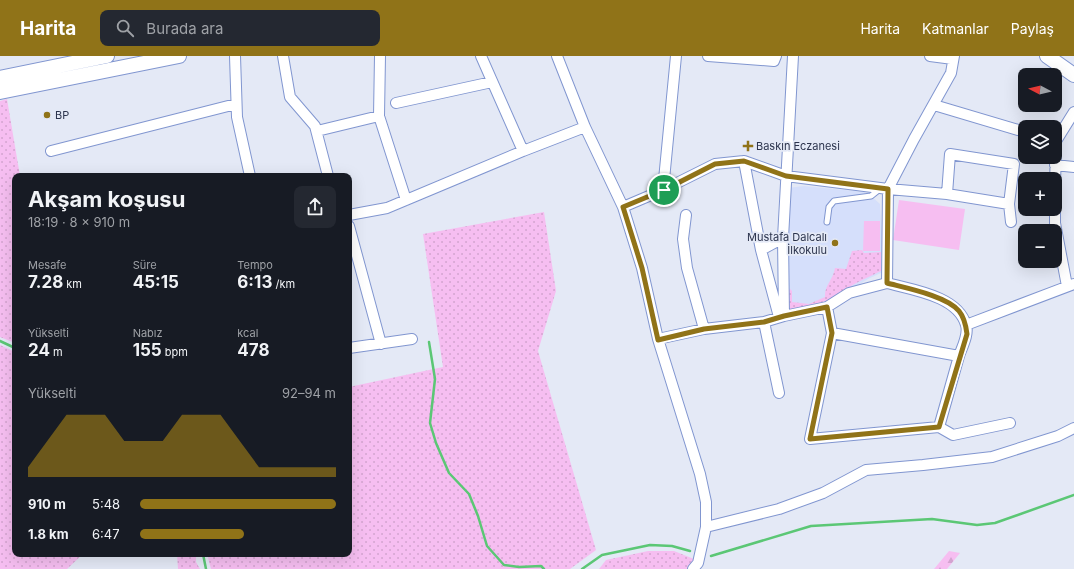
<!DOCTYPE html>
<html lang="tr">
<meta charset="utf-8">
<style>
:root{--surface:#171b24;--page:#242831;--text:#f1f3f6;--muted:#9ea1a6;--accent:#907318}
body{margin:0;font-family:Inter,sans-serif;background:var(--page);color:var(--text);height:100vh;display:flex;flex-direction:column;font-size:15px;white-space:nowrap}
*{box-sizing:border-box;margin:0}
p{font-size:13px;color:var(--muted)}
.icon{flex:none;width:22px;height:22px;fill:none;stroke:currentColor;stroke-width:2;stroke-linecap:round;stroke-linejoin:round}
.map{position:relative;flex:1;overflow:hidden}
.drawer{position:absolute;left:12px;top:117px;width:340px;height:384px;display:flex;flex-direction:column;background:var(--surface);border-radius:8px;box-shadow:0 4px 16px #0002}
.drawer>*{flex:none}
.needle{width:26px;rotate:277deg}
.buttons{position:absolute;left:1018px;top:12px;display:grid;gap:8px}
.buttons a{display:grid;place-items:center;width:44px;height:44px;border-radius:8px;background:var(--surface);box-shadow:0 4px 16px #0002;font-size:20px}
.pin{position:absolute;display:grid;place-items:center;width:34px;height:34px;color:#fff;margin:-17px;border:2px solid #fff;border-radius:50%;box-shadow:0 1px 4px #0007}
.round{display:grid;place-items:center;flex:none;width:42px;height:42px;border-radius:8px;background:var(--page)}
.summary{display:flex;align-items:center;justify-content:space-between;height:68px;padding:0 16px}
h1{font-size:22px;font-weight:700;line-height:30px}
.metrics{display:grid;grid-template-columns:repeat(3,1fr);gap:6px;height:68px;padding:4px 16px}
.metrics div{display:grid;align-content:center}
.metrics b{font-size:17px;font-weight:700}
.metrics small{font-size:11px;font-weight:400}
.metrics p{font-size:11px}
.chart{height:112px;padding:8px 16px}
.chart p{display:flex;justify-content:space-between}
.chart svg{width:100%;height:72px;margin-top:4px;fill:var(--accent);opacity:.7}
ul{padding:0 16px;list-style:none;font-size:13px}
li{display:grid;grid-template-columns:64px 48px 1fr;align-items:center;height:30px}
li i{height:10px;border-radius:5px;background:var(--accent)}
header{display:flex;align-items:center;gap:24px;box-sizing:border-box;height:56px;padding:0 20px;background:var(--accent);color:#fff}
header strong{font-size:19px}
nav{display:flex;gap:22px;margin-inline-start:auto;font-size:14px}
.search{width:280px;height:36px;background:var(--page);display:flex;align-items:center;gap:10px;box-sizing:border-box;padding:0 14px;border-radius:8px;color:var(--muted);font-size:15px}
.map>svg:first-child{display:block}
</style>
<header>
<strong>Harita</strong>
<div class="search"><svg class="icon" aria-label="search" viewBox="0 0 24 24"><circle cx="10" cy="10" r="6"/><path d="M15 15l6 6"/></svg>Burada ara</div>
<nav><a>Harita</a><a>Katmanlar</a><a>Paylaş</a></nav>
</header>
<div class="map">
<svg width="1074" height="513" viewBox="0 0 1074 513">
<defs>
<pattern id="grass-dots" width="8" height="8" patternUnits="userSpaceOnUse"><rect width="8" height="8" fill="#f6bef1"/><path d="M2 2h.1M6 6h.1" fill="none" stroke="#d3a4d0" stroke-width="1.8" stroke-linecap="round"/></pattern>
<pattern id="forest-firs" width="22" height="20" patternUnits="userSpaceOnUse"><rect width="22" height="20" fill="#f6bef1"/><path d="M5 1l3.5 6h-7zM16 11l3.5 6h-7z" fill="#d3a4d0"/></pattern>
</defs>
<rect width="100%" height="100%" fill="#e4e9f6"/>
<path fill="#d5dffb" d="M804,130L864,136L871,140L880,148L882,177L883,216L868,223L840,240L814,251L794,254L787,233L788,132Z"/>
<path fill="url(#grass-dots)" d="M7,43L20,120H15V287L0,281V45Z
M544,156L556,235L538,295L596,494L570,513H211L207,498H349V331L443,311L423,178Z
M862,194L864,197L881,196V215C867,222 844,231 834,244C825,242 819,249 811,252C804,254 793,255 785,253L788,235L790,233L792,235V246L809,248L825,241C824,230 833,224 835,212L846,213L852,195Z
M0,289L15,296V498H83L67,513H0Z
M648,495H674L694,503L688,513H599L606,504Z
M177,498H196V506L200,513H178Z"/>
<path fill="url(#forest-firs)" d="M949,495L960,497L947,513H934Z"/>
<path fill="#f6bef1" d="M899,144L965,153L959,194L893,184Z
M864,165H880V195H863Z"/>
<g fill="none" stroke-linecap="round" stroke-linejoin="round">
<path stroke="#5bc775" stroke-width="2.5" d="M0,285L15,292
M429,286L435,323L430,367L436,387L449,417L469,438L478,460L487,490L504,509L519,511L541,510L544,513
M203,498L206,513
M711,500L811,470L932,463L977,469L995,467L1074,439
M582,513L602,499L650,489L672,490L690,495"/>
<defs>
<path id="service" d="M827,166L829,151L834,145L871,140L881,132"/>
<path id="minor" d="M235,0L237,61L250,120
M283,0L290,41L315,70L328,120
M481,0L523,95
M557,0L585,71L623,151L642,212L658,283L700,418L706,446V471L698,507L693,513
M708,0L774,5L776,0
M930,0L953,3
M396,47L492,26
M934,49L1025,76
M379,60L380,0
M317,75L379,60L406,144
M51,95L236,48
M744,105L761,194L779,261
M1055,109L1074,111
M1055,132L1056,85L1074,56
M663,134L676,0
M947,138L950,98L1014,108L1009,148L1011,166
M623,151L663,134L715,108L744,105L786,120L888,133L914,83L951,17L954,0
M1055,153V167L1067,230
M349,159L387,152L523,95L585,71
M686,159L683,183L687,212L704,273
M349,170L381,288
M761,194L783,182
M827,251L832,277L810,383L939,371L959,300
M784,260L783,182L793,0
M764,266L779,337
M966,269L1074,228
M832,277L959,300C962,291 969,279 966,269C958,240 913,234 887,227
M658,283L704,273L764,266L784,260L827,251L849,237L887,227L888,133L947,138L1009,148
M349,292L412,283
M939,371L953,379L1010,367
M706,471L779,453L823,437L866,414L923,409L992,401L1058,380L1074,372"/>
<path id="secondary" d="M1047,0L1074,19
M0,22L107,0
M0,36L179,0"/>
</defs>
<use href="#service" stroke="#8196d0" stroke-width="7"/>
<use href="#minor" stroke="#8196d0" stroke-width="12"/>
<use href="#secondary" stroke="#8196d0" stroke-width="16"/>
<use href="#service" stroke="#fff" stroke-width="5"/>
<use href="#minor" stroke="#fff" stroke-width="10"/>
<use href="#secondary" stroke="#fff" stroke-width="14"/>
</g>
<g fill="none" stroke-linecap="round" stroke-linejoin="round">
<defs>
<path id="route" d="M744,105L786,120L888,133L887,227C906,232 947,240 959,255C964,261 966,270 967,278L939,371L810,383L832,277L827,251L784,260L764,266L704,273L658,284L642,212L623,151L664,134L715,108Z"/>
</defs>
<use href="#route" stroke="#fff" stroke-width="8"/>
<use href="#route" stroke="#907318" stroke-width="5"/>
</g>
<g fill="#907318" stroke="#e4e9f6" stroke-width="1.5">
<circle cx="47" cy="59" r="4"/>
<path d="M746 84h4v4h4v4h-4v4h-4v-4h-4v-4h4z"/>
<circle cx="835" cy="187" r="4"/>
</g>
<g text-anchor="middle" stroke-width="3.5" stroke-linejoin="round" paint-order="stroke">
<g font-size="11" fill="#2c344d" stroke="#e4e9f6" text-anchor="start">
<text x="55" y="63">BP</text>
<text x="756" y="94">Baskın Eczanesi</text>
<text x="827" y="185" text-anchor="end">Mustafa Dalcalı<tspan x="827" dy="13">İlkokulu</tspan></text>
</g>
</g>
</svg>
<div class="buttons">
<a><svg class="needle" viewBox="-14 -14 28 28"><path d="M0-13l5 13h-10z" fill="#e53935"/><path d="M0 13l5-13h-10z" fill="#9ea1a6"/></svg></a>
<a><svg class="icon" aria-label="layers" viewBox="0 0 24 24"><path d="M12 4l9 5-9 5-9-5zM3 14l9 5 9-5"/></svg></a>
<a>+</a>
<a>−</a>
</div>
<div class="pin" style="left:664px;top:134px;background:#1e9e55"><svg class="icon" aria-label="arrive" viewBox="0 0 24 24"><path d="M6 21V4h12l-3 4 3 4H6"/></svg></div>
<section class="drawer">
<div class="summary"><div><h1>Akşam koşusu</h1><p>18:19 · 8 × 910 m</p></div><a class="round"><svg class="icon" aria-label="share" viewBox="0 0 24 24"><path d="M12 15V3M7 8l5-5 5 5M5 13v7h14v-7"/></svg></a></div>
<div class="metrics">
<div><p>Mesafe</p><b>7.28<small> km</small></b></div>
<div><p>Süre</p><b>45:15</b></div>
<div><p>Tempo</p><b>6:13<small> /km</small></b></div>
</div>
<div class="metrics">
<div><p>Yükselti</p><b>24<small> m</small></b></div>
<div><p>Nabız</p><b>155<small> bpm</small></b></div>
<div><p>kcal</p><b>478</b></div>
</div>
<div class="chart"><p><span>Yükselti</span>92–94 m</p>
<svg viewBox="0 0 160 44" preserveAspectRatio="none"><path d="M0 44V38L10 22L20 6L30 6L40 6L50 22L60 22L70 22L80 6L90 6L100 6L110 22L120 38L130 38L140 38L150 38L160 38V44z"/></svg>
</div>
<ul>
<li><b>910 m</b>5:48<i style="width:100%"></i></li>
<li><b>1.8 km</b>6:47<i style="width:53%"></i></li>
</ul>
</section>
</div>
